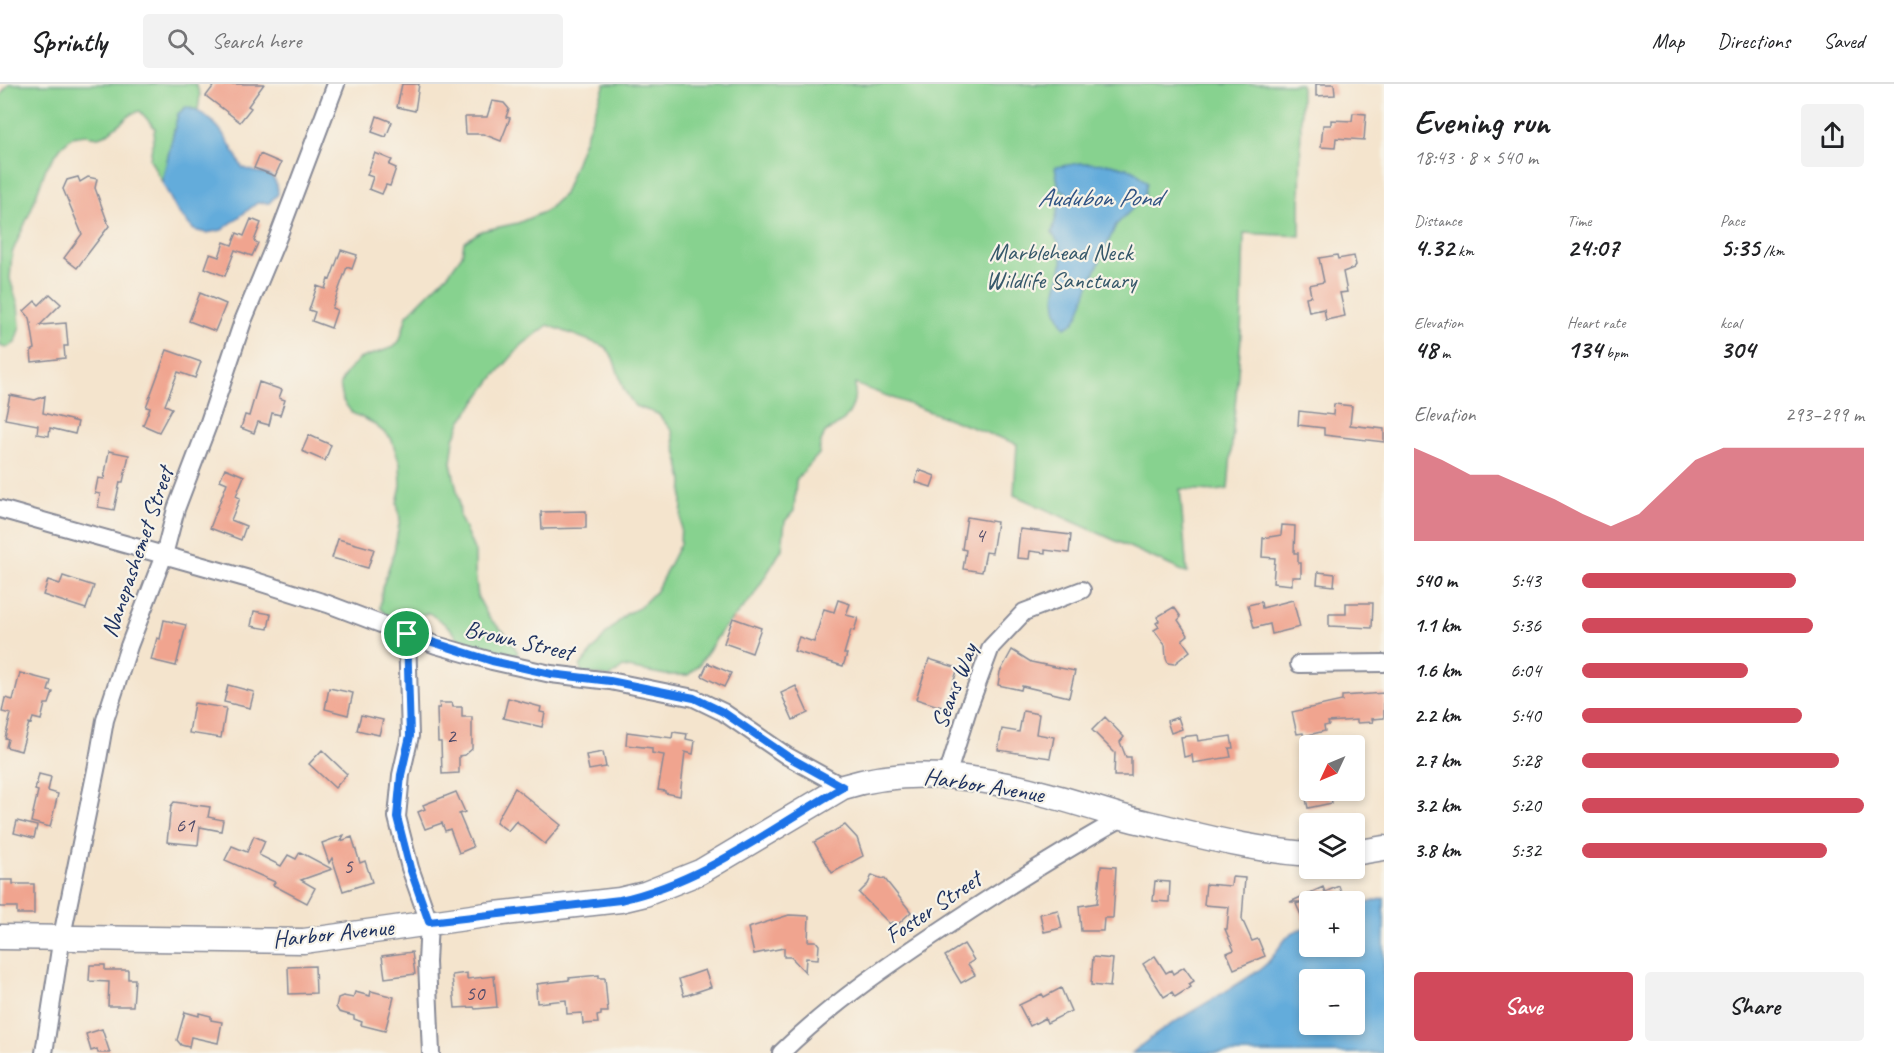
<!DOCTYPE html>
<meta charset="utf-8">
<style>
:root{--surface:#fff;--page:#f2f2f2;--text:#202124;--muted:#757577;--line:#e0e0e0;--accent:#d1495b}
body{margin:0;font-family:Caveat,sans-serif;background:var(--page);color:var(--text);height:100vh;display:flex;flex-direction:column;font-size:22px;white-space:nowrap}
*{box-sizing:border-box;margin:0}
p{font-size:20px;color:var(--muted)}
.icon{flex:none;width:33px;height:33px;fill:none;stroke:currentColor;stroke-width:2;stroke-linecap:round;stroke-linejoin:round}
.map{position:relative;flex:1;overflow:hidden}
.side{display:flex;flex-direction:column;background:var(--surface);width:510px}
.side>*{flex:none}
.needle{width:39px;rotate:226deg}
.tools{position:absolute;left:1299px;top:651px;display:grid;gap:12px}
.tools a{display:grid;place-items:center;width:66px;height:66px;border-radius:6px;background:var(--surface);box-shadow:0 3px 9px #0003;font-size:30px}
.pin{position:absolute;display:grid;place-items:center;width:51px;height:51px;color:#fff;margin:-26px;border:3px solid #fff;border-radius:50%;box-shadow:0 2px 6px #0007}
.round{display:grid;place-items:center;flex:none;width:63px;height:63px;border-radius:6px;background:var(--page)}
.headline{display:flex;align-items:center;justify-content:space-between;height:102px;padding:0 30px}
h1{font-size:33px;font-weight:700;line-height:45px}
.stats{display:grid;grid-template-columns:repeat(3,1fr);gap:9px;height:102px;padding:6px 30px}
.stats div{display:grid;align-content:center}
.stats b{font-size:26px;font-weight:700}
.stats small{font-size:16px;font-weight:400}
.stats p{font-size:16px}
.chart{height:168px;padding:12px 30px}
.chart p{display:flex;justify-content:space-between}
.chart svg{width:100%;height:108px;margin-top:6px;fill:var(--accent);opacity:.7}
.action{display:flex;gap:12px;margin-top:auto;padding:12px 30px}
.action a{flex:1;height:69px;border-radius:6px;background:var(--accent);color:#fff;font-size:24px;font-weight:700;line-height:69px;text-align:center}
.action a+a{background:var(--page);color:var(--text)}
ul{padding:0 30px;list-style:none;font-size:20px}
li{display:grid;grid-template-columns:96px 72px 1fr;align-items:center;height:45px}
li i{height:15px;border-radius:8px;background:var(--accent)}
header{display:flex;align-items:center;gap:36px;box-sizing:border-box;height:84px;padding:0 30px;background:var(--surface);border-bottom:2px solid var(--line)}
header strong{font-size:28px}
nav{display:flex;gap:33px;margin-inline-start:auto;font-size:21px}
.search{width:420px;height:54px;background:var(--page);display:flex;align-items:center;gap:15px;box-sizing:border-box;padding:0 21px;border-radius:6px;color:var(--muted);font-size:22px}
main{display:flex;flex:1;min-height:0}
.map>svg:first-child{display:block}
</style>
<header>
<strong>Sprintly</strong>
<div class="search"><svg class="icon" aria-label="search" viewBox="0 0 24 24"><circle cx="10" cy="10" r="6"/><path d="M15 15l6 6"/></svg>Search here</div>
<nav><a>Map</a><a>Directions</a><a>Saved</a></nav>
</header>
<main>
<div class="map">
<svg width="1384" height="969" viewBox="0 0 1384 969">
<rect width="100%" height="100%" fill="#f7f3e8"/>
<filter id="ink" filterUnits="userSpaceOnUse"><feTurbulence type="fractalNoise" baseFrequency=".0167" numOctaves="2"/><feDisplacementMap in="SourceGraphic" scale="12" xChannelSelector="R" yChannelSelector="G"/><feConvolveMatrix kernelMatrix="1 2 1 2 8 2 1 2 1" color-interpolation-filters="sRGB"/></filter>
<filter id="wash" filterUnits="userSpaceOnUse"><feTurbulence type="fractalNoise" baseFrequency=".008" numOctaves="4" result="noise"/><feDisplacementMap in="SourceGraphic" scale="24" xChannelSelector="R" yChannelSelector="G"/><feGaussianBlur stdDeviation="1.35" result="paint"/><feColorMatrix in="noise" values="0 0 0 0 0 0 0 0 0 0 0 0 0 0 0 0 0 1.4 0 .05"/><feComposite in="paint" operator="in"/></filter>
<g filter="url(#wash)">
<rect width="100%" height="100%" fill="#f4e4cd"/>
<path fill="#87d28f" stroke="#518076" stroke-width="1.5" d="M9,0H196L200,11L198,26L186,23L178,30L162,98L150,75L155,44L140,27L133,29L105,51L98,53L85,51L72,53L61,63L46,84L31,126L12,169L10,195L18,221L20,242L15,259L6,264L0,262V12Z
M605,0H1301L1300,152L1244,149L1241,254L1228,405L1215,407L1180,405L1187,489L1014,411L1017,360L855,300C856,325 847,338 825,348L820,361L819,370L796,396L794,427L785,437L782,465L752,514L722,546L699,581L688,591H666L623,583L610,593L581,588L580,582L607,549L626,530L639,524L656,507L680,460L683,397L672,347L658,330L635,322L624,306L613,274L606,263L548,241L522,261L493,294L462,336L454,355L451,379L459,416L460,433L475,468V486L478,513L489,534L505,549L518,568L513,576L500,580L459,555L449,543L429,529L408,534L391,535L380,524L382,504L394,468L400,435L397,419L401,402L400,380L391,354L371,338L352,329L343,317L340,300L346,289L359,275L394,263L400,256L407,231L449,189L462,171L464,158L481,147L518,139L546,127L564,110Z"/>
<path fill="#63acdb" stroke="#3f6e9c" stroke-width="1.5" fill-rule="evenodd" d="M186,23C217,31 228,57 242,83C259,93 277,83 278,110L269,119H257L222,146L206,149L194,146L177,127L162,98L178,30Z
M1081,79L1111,80L1134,86L1147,99L1144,113L1116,141L1090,199L1078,232L1073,239L1065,243C1042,209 1068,194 1061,166C1060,160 1055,154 1052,149L1058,125L1066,108L1059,104L1055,83Z
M1384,814V969H1132C1172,935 1220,914 1263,883C1275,874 1281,856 1292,849C1297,846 1304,844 1309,842L1310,862H1354L1355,823ZM1310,896H1354V940H1310Z"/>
<g id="blocks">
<path fill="#f0a48f" d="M215,0H264L248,22L251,24L240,38L206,12Z
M402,0H419L415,27L397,23Z
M1316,0H1334L1335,11L1316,12Z
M492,17L504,19L509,25L506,33L510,34L501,57L483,50H466L465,33H487Z
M1353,29L1366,30L1364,56L1336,54L1335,64L1321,63L1323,41H1331V36L1352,37Z
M377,32L392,38L386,53L372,48Z
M375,69L392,76L389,81L396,84L390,102L386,101L382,110L369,105L373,93L367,91Z
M260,70L281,79L275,92L254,84Z
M78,93L80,98L88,93L97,95L95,104L109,142L77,184L64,174L82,150L63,105L67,96Z
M251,135L261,139L254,157L258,159L252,172L235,166L225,192L205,184L210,170L219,173L224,158L232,161L237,149L244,152Z
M341,166L357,171L352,185L347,183L332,224L337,226L331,244L312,237L315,228L309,226L317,202L325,205L328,195L330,196Z
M1337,171L1338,175L1354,172L1356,181L1354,184L1343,188L1347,208L1340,209L1345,232L1326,236L1324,225L1309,228L1306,213L1311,212L1309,201L1324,198L1319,174Z
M200,209L226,220L215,247L189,237Z
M50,210L61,220L40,241L66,239L68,262H64L65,274L32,278L31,267L35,265L30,234L24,227L35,217L39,221Z
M167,266L201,278L195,294L178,288L165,321L172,324L159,348L143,341L150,324L146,323Z
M259,298L282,306L279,314L285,316L280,331L272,329L269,341L258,338L254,349L241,344L245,331L249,332Z
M10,311L35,316L45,312L43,329L78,338L75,350L50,344L49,352L37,350L38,341L5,335Z
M1334,320L1352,322L1350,341L1384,345V358L1324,351V344L1298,341L1299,327L1333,331Z
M309,351L331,361L325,377L302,367Z
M109,367L129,371L123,398H120L114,426L98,423L100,410L95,409L98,394L104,395Z
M225,384L244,392L236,412L240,414L231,436L246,442L241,456L210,444L227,399L220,396Z
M919,386L935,392L931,403L915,398Z
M586,427V444L542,445L541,428Z
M967,433L997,438L992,469L986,468L982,488L963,485L966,466L962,465Z
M1282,441L1295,442L1294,469H1298V479H1301V493H1292V501L1273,499L1275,474L1262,473L1263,454L1281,451Z
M1020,445L1071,451L1069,469L1045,466V469L1030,467L1029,475L1017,474Z
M338,455L374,465L368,484L332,474Z
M1318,488L1335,490L1334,502L1317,500Z
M63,492L94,502L86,525L43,511L48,496L60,500Z
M838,516L850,520L846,531L858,534L854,547L851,546L844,570H847L843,582L794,567L799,553L814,558L824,525L834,528Z
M1293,516L1300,543L1272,550L1270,540L1254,544L1248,521L1261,518L1262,524Z
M1346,519H1373L1372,544L1329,542V530H1346Z
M1174,523L1181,533L1178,536L1188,551L1182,556L1190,567L1174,580L1168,579L1166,574L1165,561L1154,546L1159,543L1156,539L1159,537L1157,533Z
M254,527L271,530L268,545L251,542Z
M733,534L761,544L752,569L724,559Z
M164,536L186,541L176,582L151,576L157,554L160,555Z
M1012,566L1031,578L1075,587L1069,613L1022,602L1021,606L998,601L1000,588Z
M929,575L958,584L945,624L916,615Z
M708,579L731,589L724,603L702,592Z
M20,589L51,597L48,607L53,608L49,620H45L41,636L33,634L31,640L29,639L21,667L6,663L8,655L5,654L11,630L2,628L5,614L13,616Z
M228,601L254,608L250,624L224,618Z
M796,602L808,629L793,636L781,609Z
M329,604L353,609L348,631L325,625Z
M1384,609V634L1372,635L1373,638L1357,639V636L1328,638L1329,641L1324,642L1325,647L1304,652L1303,649L1297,650L1292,628L1342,617V612Z
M508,614L541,623L540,628L545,629L542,643L503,634Z
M194,619L226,624L221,654L189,649Z
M439,619H452L453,623H462V633H472V665L465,671L459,672V689L442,690L441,658H438L437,624H440Z
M1023,627L1039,630L1036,650L1054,653L1050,674L998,666L1002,645L1019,648Z
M361,631L383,636L379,651L357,646Z
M1105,633L1124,653L1120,658L1126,673H1131V692H1114L1115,669L1092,646Z
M1178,633L1182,645L1171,649L1167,637Z
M627,648L672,654L673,648L687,650L686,655L695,657L693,670L685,668L680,712L665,709V707L658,706L664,671L652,669V664L626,661Z
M1197,651L1198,657L1231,652L1233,664H1229L1231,673L1193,679L1192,671L1184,673L1181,653Z
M322,666L347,690L335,704L309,680Z
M603,668L606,683L589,686L586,671Z
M39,690L51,693L48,707L58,710L50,743L31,738L38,707L35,706Z
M515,704L561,741L545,760L516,737L508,747L496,738Z
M1304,706H1330L1332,719L1308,724Z
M456,708L465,728L459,730L473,763L459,769L450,745L445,747L442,739L425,745L418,728L425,725L423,721Z
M174,718L210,723L208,733L223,736L221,747L200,743L198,761L167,758L171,722Z
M17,737L37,742L34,754L14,749Z
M845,741L857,754L863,772L832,789L814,758Z
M344,751L341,757L352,753L360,779L365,777L372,798L343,807L332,774L329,779L322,759Z
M254,752L265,757L259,771L281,782L288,771L296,775L300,768L332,785L301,796L315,804L307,819L273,801L275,798L225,776L232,762L247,768Z
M1101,782L1116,783L1113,834H1104L1103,847H1081L1079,822L1097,819Z
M872,791L882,795L884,794L911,828L896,842L892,838L890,840L859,809L868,800Z
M1232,793L1245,794L1242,835L1252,857L1258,855L1265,872L1234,885L1227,869L1234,866L1225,845H1227L1229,823L1204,821L1206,800L1231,802Z
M0,796H13V800H34V830H17V823H0Z
M1155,797L1170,798L1169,818L1153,817Z
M1339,802L1344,815L1337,818H1310V851L1296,820L1302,818H1290L1323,803L1325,808Z
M1058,826L1062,844L1044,848L1040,830Z
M789,831L809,832L808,857H816L819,861L818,875L806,874L805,888L791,873H784V864L754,870L748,844Z
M964,860L974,876L968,880L975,891L961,899L945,872Z
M412,868L415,890L385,894L382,872Z
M1155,872L1166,889L1171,886L1173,890L1184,883L1194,897L1189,900L1191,903L1175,913L1172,908L1164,913L1143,880Z
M1093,873L1113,875L1110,903L1091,901Z
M90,881H105V886H128V895H135L133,922H108L109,898L89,897Z
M315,882L316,909L289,910L288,883Z
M705,886L711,903L684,912L679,895Z
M467,889V895L494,892L497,923L475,925L474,923L455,924L452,891Z
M599,891V894H605L608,928H601V931L597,932L598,939L583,940L582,929L567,930L566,916L537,919L536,906H538L537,900L569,896V894Z
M1061,904L1071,927L1047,939L1045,934L1030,942L1019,921L1042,910L1044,913Z
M371,907L394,913L385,947L361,941L362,938L354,935V932L339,928L336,923L338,914L343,912L353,914L355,908L370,912Z
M185,928L199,932V929L211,932V936L222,938L218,959L191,953L189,963L181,961L177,956Z
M102,945L110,969H98L97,965L91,967L86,950Z"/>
</g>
</g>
<g filter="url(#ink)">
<use href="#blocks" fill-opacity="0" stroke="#888a96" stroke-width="1.5"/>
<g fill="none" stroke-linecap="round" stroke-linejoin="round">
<defs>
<path id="minor" d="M0,425L249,495L328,520L436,561L492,577L551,590L610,597L694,614L723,628L787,672L843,703
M407,550L410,652L401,691L397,733L410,784L429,838L427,878L431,969
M1299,580L1384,579
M947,692L968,625L991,563L1024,528L1082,506
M44,969L62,852L97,681L105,636L129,562L164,471L176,425L208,341L243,237L278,153L336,0
M781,969C833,918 894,877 956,836C1011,800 1066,765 1124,733"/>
<path id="secondary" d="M1354,769L1384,764
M0,853L304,857L486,831L620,816L645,810L700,788L843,703C936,674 1032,705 1123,733C1140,738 1158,741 1176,746C1220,757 1264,767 1310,770"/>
</defs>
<use href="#minor" stroke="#888a96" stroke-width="20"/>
<use href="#secondary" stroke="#888a96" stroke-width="27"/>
<use href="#minor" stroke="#fff" stroke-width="16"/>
<use href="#secondary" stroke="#fff" stroke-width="24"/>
</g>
</g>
<g fill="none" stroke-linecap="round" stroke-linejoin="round" filter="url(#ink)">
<defs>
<path id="route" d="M407,550L492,577L551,590L610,597L694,614L723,628L787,672L843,703C771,745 702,798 620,816L429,838L410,784L397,733L401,691L410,652Z"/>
</defs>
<use href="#route" stroke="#fff" stroke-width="12"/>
<use href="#route" stroke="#1a73e8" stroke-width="8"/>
</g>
<g text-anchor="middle" stroke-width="4.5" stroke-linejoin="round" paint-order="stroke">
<g font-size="21" fill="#504c6a">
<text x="980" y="458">4</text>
<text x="451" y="659">2</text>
<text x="185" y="748">61</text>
<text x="348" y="789">5</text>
<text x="475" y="916">50</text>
</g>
<g font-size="24" fill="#36586a" stroke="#f7f3e8">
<text x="1061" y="176">Marblehead Neck<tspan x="1061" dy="28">Wildlife Sanctuary</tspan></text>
</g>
<g font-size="24" fill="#1b2f5e" stroke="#f7f3e8">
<text transform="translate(137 468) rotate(-71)" y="8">Nanepashemet Street</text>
<text transform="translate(519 556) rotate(13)" y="8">Brown Street</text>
<text transform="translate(954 602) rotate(-69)" y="8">Seans Way</text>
<text transform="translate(984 701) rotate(9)" y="8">Harbor Avenue</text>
<text transform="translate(933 823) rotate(-34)" y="8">Foster Street</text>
<text transform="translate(333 849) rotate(-6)" y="8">Harbor Avenue</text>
</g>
<g font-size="26" font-style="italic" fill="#315484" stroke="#f7f3e8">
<text x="1099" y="122">Audubon Pond</text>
</g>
</g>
</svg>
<div class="tools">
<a><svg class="needle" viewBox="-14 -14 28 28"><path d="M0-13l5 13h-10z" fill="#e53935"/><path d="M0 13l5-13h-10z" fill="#757577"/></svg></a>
<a><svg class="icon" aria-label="layers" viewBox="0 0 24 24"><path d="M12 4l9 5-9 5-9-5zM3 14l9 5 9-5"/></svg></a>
<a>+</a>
<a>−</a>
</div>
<div class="pin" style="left:407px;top:550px;background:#1e9e55"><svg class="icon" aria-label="arrive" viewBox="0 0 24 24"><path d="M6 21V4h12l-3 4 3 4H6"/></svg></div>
</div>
<section class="side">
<div class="headline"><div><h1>Evening run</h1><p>18:43 · 8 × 540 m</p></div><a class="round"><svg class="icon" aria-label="share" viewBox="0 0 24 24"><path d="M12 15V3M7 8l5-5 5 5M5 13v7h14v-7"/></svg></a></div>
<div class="stats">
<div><p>Distance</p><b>4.32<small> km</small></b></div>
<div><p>Time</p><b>24:07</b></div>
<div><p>Pace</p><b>5:35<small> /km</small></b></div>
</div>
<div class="stats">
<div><p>Elevation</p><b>48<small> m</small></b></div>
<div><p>Heart rate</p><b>134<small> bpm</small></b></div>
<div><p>kcal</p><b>304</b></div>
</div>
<div class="chart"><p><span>Elevation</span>293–299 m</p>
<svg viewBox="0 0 160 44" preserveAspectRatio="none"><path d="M0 44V6L10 11L20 17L30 17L40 22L50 27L60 33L70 38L80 33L90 22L100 11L110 6L120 6L130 6L140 6L150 6L160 6V44z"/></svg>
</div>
<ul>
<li><b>540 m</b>5:43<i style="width:76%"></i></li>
<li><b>1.1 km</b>5:36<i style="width:82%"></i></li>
<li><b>1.6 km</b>6:04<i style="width:59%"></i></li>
<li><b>2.2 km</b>5:40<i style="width:78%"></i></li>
<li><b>2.7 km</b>5:28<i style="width:91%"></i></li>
<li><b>3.2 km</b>5:20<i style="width:100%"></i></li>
<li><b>3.8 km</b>5:32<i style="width:87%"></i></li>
</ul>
<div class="action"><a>Save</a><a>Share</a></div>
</section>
</main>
